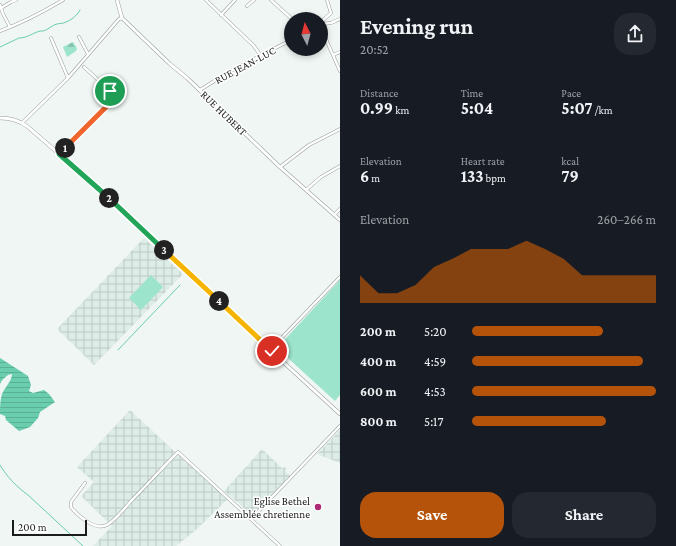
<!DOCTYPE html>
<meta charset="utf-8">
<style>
:root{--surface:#171b24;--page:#242831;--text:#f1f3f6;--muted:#9ea1a6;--accent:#b45309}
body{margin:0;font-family:"Crimson Pro",serif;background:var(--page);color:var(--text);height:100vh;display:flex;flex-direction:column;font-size:15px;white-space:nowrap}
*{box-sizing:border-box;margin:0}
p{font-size:13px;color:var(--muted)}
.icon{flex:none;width:22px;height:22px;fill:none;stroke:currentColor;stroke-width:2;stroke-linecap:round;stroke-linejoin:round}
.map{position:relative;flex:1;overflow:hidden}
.side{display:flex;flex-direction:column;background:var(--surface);width:336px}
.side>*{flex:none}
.needle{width:26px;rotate:354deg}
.tools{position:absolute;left:284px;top:12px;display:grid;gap:8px}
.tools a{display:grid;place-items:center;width:44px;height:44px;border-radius:50%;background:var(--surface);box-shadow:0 2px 6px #0003;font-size:20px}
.scale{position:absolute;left:12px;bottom:10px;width:75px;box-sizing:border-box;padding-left:4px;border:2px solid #1b1d1c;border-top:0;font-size:11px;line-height:14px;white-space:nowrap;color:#1b1d1c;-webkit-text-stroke:3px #fff;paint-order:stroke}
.pin{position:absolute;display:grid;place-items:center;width:34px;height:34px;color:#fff;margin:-17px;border:2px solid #fff;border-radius:50%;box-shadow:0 1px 4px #0007}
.km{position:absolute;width:20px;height:20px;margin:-10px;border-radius:50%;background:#222;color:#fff;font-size:11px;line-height:20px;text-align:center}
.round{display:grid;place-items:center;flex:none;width:42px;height:42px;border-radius:16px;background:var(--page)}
.head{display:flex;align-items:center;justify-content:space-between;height:68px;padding:0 20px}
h1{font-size:22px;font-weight:700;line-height:30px}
.metrics{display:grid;grid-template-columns:repeat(3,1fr);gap:6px;height:68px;padding:4px 20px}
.metrics div{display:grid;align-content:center}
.metrics b{font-size:17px;font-weight:700}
.metrics small{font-size:11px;font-weight:400}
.metrics p{font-size:11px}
.chart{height:112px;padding:8px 20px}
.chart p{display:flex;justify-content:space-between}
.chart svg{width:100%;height:72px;margin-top:4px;fill:var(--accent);opacity:.7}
.cta{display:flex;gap:8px;margin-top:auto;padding:8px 20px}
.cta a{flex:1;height:46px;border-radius:16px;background:var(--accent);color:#fff;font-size:16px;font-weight:700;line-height:46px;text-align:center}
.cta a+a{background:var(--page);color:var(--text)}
ul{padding:0 20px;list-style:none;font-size:13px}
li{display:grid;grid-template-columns:64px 48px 1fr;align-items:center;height:30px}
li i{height:10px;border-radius:5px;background:var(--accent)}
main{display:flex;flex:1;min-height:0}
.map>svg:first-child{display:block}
</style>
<main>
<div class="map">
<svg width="340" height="546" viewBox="0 0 340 546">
<defs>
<pattern id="industrial-grid" width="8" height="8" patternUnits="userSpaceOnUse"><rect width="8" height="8" fill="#ddece7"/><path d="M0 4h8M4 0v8" fill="none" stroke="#bdcac6"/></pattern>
<pattern id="forest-firs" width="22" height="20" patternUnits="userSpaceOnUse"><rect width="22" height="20" fill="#9ce4cc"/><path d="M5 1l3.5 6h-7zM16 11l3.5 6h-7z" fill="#86c3af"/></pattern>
<pattern id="water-rules" width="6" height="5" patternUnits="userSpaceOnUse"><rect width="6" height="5" fill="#69cdae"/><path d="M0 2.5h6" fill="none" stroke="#5ab095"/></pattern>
</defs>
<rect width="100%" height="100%" fill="#eff6f3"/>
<path fill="url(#industrial-grid)" d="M144,238L183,274L94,365L57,329Z
M130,410L174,451L228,499L197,529L176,546H93L112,526L81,496L94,482L77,467Z
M340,430V463L317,454Z
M262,449L283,469L284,467L287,469L285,471L291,476L253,515H251L243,508L242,506L224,491Z"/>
<path fill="#9ce4cc" d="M151,275L163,287L141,310L129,298Z
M340,280V395L335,401L277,348Z"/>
<path fill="url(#forest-firs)" d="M73,42L77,48L76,51L67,57L63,47Z"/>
<path fill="url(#water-rules)" d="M0,358L28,376L31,385L29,391L33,393L44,390L49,394L55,402L40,412L38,418L30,427L19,431L6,420L5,416L0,414C0,407 0,401 2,394C5,387 12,381 12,374C8,374 2,379 0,384Z"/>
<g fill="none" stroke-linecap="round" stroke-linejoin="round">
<path stroke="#69cdae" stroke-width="1" d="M0,47L19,38C27,38 33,33 40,31C41,31 42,31 43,31C48,30 52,25 57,24C60,23 63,24 66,22C71,20 77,16 80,10
M118,350L180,285
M0,465C7,477 17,487 28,495L83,546"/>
<defs>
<path id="minor" d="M206,0L254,46L261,56
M271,0L292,19
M0,5L3,14L10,27
M247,6L254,0
M1,8L11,2L16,0
M221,15L235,0
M321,22L331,13L327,0
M321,24L331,23L340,19
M321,28L340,71
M0,31C22,23 43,12 63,0
M79,37L88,54
M51,38L68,78
M333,55L340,52
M200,90L227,73L291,40
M22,123L68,78L119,19L122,18
M59,154L106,107L111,94L110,91L108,89L84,67
M280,167L309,145L340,129
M306,190L321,177L340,166
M334,215L340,209
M270,350L340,277
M85,483L71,502V507C77,515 93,529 104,526C111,525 126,507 131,501C147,485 162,468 178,452L280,546
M251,519L340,426"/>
<path id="tertiary" d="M117,0L122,18L170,64L187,78L280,167L340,220
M0,118C11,118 19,120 28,127L103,192L270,350L340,414"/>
</defs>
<use href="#minor" stroke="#979d9b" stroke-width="3.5"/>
<use href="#tertiary" stroke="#979d9b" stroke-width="4"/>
<use href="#minor" stroke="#fff" stroke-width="2.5"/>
<use href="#tertiary" stroke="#fff" stroke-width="3"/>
</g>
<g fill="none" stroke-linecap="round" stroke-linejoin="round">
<defs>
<path id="split-1" d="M65,148L106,107L111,96L110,91"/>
<path id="split-2" d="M65,148L59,154L109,198"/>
<path id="split-3" d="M109,198L164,250"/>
<path id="split-4" d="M164,250L219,301"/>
<path id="split-5" d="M219,301L272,351"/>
</defs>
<use href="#split-1" stroke="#fff" stroke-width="8"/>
<use href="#split-2" stroke="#fff" stroke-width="8"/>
<use href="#split-3" stroke="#fff" stroke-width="8"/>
<use href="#split-4" stroke="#fff" stroke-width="8"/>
<use href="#split-5" stroke="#fff" stroke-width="8"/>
<use href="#split-1" stroke="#f0652b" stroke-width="5"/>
<use href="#split-2" stroke="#22a559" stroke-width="5"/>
<use href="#split-3" stroke="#22a559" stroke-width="5"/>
<use href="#split-4" stroke="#f5b400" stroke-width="5"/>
<use href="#split-5" stroke="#f5b400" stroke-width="5"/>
</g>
<circle fill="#ad2973" stroke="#fff" stroke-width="1.5" cx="318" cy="507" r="4"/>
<g text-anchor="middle" stroke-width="3" stroke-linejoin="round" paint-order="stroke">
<g font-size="11" fill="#1b1d1c" stroke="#fff">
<text transform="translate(245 65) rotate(-28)" y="4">RUE JEAN-LUC</text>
<text transform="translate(224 113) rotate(44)" y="4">RUE HUBERT</text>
</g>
<g font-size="11" fill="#1b1d1c" stroke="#fff" text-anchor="end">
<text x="310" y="505">Eglise Bethel<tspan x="310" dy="13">Assemblée chretienne</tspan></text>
</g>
</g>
</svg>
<div class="tools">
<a><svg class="needle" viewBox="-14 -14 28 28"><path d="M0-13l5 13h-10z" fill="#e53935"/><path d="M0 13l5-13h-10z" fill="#9ea1a6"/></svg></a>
</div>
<div class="scale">200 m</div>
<div class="pin" style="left:110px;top:91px;background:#1e9e55"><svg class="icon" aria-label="arrive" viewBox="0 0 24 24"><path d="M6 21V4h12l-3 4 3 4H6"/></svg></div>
<div class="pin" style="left:272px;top:351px;background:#d93025"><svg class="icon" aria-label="check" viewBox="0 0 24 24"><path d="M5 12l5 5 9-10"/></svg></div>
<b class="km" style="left:65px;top:148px">1</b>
<b class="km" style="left:109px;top:198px">2</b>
<b class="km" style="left:164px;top:250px">3</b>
<b class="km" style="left:219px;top:301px">4</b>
</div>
<section class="side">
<div class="head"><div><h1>Evening run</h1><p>20:52</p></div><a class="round"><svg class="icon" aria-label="share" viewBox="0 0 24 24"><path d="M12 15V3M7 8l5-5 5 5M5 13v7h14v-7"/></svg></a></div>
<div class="metrics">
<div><p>Distance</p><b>0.99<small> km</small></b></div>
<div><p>Time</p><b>5:04</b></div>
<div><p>Pace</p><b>5:07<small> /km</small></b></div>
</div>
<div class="metrics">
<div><p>Elevation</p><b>6<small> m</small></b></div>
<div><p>Heart rate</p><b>133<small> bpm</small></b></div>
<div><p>kcal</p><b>79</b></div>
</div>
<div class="chart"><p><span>Elevation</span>260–266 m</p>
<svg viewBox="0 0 160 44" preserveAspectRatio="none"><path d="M0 44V27L10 38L20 38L30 33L40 22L50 17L60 11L70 11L80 11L90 6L100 11L110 17L120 27L130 27L140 27L150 27L160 27V44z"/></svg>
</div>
<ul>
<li><b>200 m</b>5:20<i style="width:71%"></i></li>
<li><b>400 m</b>4:59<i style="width:93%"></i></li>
<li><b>600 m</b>4:53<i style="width:100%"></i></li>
<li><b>800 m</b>5:17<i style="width:73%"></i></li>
</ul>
<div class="cta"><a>Save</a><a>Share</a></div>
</section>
</main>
